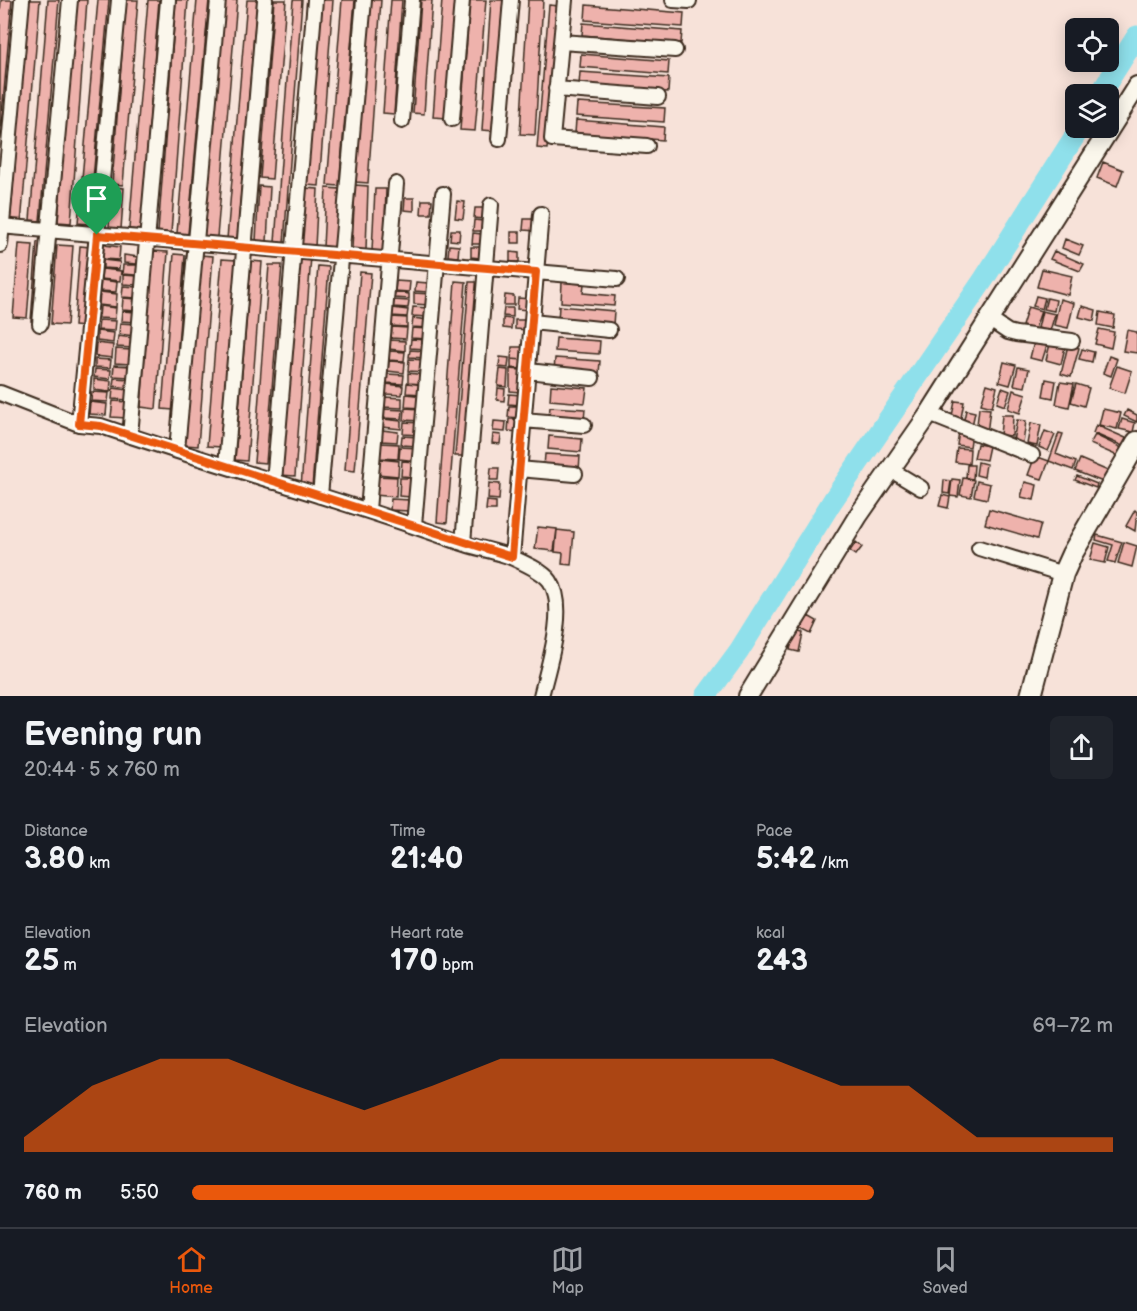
<!DOCTYPE html>
<meta charset="utf-8">
<style>
:root{--surface:#171b24;--page:#20242c;--text:#f1f3f6;--muted:#9ea1a6;--line:#363941;--accent:#ea580c}
body{margin:0;font-family:"Balsamiq Sans",sans-serif;background:var(--page);color:var(--text);height:100vh;display:flex;flex-direction:column;font-size:22px;white-space:nowrap}
*{box-sizing:border-box;margin:0}
p{font-size:20px;color:var(--muted)}
.icon{flex:none;width:33px;height:33px;fill:none;stroke:currentColor;stroke-width:2;stroke-linecap:round;stroke-linejoin:round}
.map{position:relative;height:696px;overflow:hidden}
.sheet{display:flex;flex-direction:column;background:var(--surface);flex:1}
.sheet>*{flex:none}
.tools{position:absolute;left:1065px;top:18px;display:grid;gap:12px}
.tools a{display:grid;place-items:center;width:54px;height:54px;border-radius:9px;background:var(--surface);box-shadow:0 3px 15px #0003;font-size:30px}
.pin{position:absolute;display:grid;place-items:center;width:51px;height:51px;color:#fff;margin:-62px -26px;border-radius:50% 50% 50% 0;rotate:-45deg;box-shadow:0 0 6px #0007}
.pin .icon{rotate:45deg}
.round{display:grid;place-items:center;flex:none;width:63px;height:63px;border-radius:9px;background:var(--page)}
.headline{display:flex;align-items:center;justify-content:space-between;height:102px;padding:0 24px}
h1{font-size:33px;font-weight:700;line-height:45px}
.figures{display:grid;grid-template-columns:repeat(3,1fr);gap:9px;height:102px;padding:6px 24px}
.figures div{display:grid;align-content:center}
.figures b{font-size:30px;font-weight:700}
.figures small{font-size:16px;font-weight:400}
.figures p{font-size:16px}
.chart{height:168px;padding:12px 24px}
.chart p{display:flex;justify-content:space-between}
.chart svg{width:100%;height:108px;margin-top:6px;fill:var(--accent);opacity:.7}
ul{padding:0 24px;list-style:none;font-size:20px}
li{display:grid;grid-template-columns:96px 72px 1fr;align-items:center;height:45px}
li i{height:15px;border-radius:8px;background:var(--accent)}
.tabs{display:flex;justify-content:space-around;align-items:center;height:84px;border-top:2px solid var(--line);background:var(--surface);font-size:16px;color:var(--muted)}
.tabs a{display:grid;justify-items:center;gap:3px}
.tabs .current{color:var(--accent)}
.map>svg:first-child{display:block}
</style>
<div class="map">
<svg width="1137" height="696" viewBox="0 0 1137 696">
<rect width="100%" height="100%" fill="#f7e2d9"/>
<filter id="ink" filterUnits="userSpaceOnUse"><feTurbulence type="fractalNoise" baseFrequency=".0167" numOctaves="2"/><feDisplacementMap in="SourceGraphic" scale="12" xChannelSelector="R" yChannelSelector="G"/><feConvolveMatrix kernelMatrix="1 2 1 2 8 2 1 2 1" color-interpolation-filters="sRGB"/></filter>
<g filter="url(#ink)">
<g fill="none" stroke-linecap="round" stroke-linejoin="round">
<path stroke="#8fe0eb" stroke-width="21" d="M1100,94L1137,36
M706,696L739,651L833,500L984,279L1080,128"/>
</g>
<path fill="#eeb2ac" stroke="#3b2a1e" stroke-width="1.5" d="M1,0H12L0,138V13Z
M29,0H40L21,224L10,223Z
M48,0H59L40,221L30,220Z
M75,0H87L71,223L58,222Z
M98,0H109L89,224L78,223Z
M126,0H138L123,185L112,184Z
M148,0H159L141,230L129,229Z
M176,0H188L171,233L158,232Z
M197,0H209L188,234L177,233Z
M222,0H237L217,237L202,236Z
M247,0H257L237,240L227,239Z
M274,0H286L272,179L260,178Z
M293,0H302L284,243L275,242Z
M321,0H333L319,186L306,185Z
M342,0H355L339,186L327,185Z
M367,0H381L368,183L356,182Z
M391,0H402L394,114L383,113Z
M421,0H432L424,114L413,113Z
M442,0H456L447,118L433,117Z
M470,0H486L475,131L460,130Z
M491,0H503L494,131L482,130Z
M528,0H543L535,135L520,134Z
M549,5L559,6L547,149L537,148Z
M586,5L684,13L683,27L585,20Z
M583,23L682,31L681,43L582,35Z
M581,54L669,61L668,74L580,67Z
M580,72L669,78L668,92L579,85Z
M577,103L665,108L664,122L576,116Z
M576,120L664,127L663,140L575,133Z
M1103,162L1123,170L1117,186L1097,178Z
M355,185L368,186L366,250L352,249Z
M259,186L270,187L267,242L256,241Z
M111,187L124,188L121,229L109,228Z
M304,188L318,189L315,247H301Z
M326,188L340,189L337,248L323,247Z
M375,189H386L384,252L372,251Z
M405,198H414V211L404,210Z
M422,200H432L431,214H421Z
M457,201L465,202L463,219L455,218Z
M475,208H484L483,219L474,218Z
M524,219H538L537,231L523,230Z
M474,220L483,221V231H473Z
M451,230H460L459,241L450,240Z
M511,232H520V243H511Z
M473,233L482,234V244H472Z
M1065,239L1083,246L1079,255L1062,248Z
M37,242L51,243L45,322L31,321Z
M19,244L33,245L27,318L13,317Z
M57,245L73,246L67,325L51,324Z
M104,245L120,247L119,260L103,259Z
M449,245L459,246L458,257L448,256Z
M80,246L90,247L84,327L74,326Z
M471,247H481L480,258L471,257Z
M153,251L168,252L156,409L141,407Z
M1054,251L1084,264L1080,271L1050,259Z
M510,252L519,253V262H510Z
M174,254L185,255L173,410L162,409Z
M124,255L138,257L137,264L124,263Z
M200,255L213,256L198,446L185,445Z
M297,255L311,256L295,476L280,475Z
M222,259L236,260L221,447L207,446Z
M103,260L120,262L119,269L103,268Z
M251,261L262,262L247,461L235,460Z
M123,265H137L136,275L122,274Z
M269,265H282L266,463L254,462Z
M318,266L329,267L312,488L301,487Z
M102,269L121,271L120,281L101,279Z
M1042,269L1072,276L1068,295L1037,287Z
M360,272L371,273L355,471L345,470Z
M123,275L137,276V285L123,284Z
M101,280L117,282L116,292L100,291Z
M396,281L410,282L409,292L395,291Z
M455,281L466,282L447,523L437,522Z
M416,282L428,283L427,292L415,291Z
M469,282H479L465,456H455Z
M562,282L584,284L583,293L615,296L614,306L561,302Z
M123,286L137,287L136,298L122,297Z
M100,292L117,294L116,307L99,305Z
M395,292L409,294V299L394,298Z
M414,293L430,294L429,305L414,304Z
M505,295L514,296V305H504Z
M1036,296L1045,298L1042,309L1033,306Z
M123,298L137,299L136,311L122,310Z
M518,298L530,299L529,310L517,309Z
M1047,298L1056,300L1054,311L1044,309Z
M1060,299L1074,303L1068,328L1054,325Z
M394,300L409,301L408,308L393,307Z
M100,306L116,308L115,319L99,318Z
M559,306L614,311L613,325L558,321Z
M1082,306L1096,310L1094,321L1079,317Z
M413,307L428,308V317L412,316Z
M1028,307L1041,311L1035,329L1022,326Z
M393,308L408,310L407,317L392,316Z
M504,308H513V317L503,316Z
M122,311L136,312L135,322L121,321Z
M1042,311L1055,314L1050,331L1038,328Z
M1100,312L1115,315L1113,328L1098,325Z
M392,317L407,318V327L391,326Z
M413,318L428,320V328L412,327Z
M503,318L512,319L511,329L503,328Z
M99,320L116,321L115,331L98,330Z
M515,320H528V330L515,329Z
M120,323L135,324L134,336L119,334Z
M392,327L407,328L406,339L391,338Z
M412,328L427,329V339L411,338Z
M1099,329L1114,332L1111,348L1095,344Z
M1127,330L1137,332V353L1123,351Z
M97,331L114,333L113,343L97,341Z
M118,336L133,338L132,348L117,347Z
M556,338L600,341L599,354L555,351Z
M1035,338L1048,342L1042,361L1030,358Z
M411,339L427,340L426,349L410,348Z
M390,340L405,341V351L389,349Z
M1051,340L1066,343L1061,364L1046,360Z
M96,343L113,345L112,358L95,356Z
M1068,345L1079,348L1071,377L1061,374Z
M512,347H524L523,360L511,359Z
M116,349L131,350L130,364L115,363Z
M1082,349L1094,352L1092,362L1079,359Z
M410,350L426,351L425,358L409,357Z
M389,351L405,352L404,361L388,360Z
M1109,356L1117,359L1111,376L1103,373Z
M500,357L509,358L508,368L499,367Z
M555,358L600,361L599,374L554,371Z
M95,359L111,360L110,368L95,367Z
M409,359L425,360V372L408,371Z
M511,359L523,360V369L511,368Z
M389,361L405,362L404,373L388,371Z
M1004,362L1016,365L1010,385L999,382Z
M114,365L130,366L129,377L113,376Z
M1117,366L1132,371L1125,393L1109,388Z
M1018,367L1029,369L1025,387L1014,385Z
M95,369L111,370L110,379L94,377Z
M500,369L508,370L507,387L498,386Z
M510,369L521,370L520,392L510,391Z
M408,373L425,375L424,384L408,383Z
M387,374L404,375L403,384L386,383Z
M114,378L130,379V388L113,386Z
M94,379L111,381L110,392L94,390Z
M1046,379L1056,381L1053,398L1043,396Z
M1060,382L1074,384L1069,407L1056,404Z
M407,383L424,385L423,394L406,393Z
M386,384L403,386L402,395L385,394Z
M987,384L997,387L992,407L981,404Z
M1076,384L1089,388L1084,406L1071,402Z
M551,385L587,388L585,403L550,400Z
M113,388L129,390V400L112,399Z
M498,388L505,389L504,401L497,400Z
M1002,388L1010,391L1005,406L997,403Z
M1013,390L1026,394L1020,413L1008,409Z
M92,392L109,393L108,402L91,401Z
M406,394L423,396L422,408L405,407Z
M509,394L521,395V405L508,404Z
M384,397L402,398V408L383,407Z
M113,401L127,402L126,418L111,417Z
M955,401L964,402L960,423L951,421Z
M90,402L107,404L106,415L89,414Z
M509,406H521L520,418L508,417Z
M550,407L585,409L584,420L549,417Z
M405,408L420,409V421L404,420Z
M979,408L990,409L987,434L976,433Z
M384,409L403,410L402,419L383,418Z
M1103,409L1121,413L1117,429L1099,425Z
M966,410L975,412L972,426L963,424Z
M1127,410L1137,415V422L1124,416Z
M1002,415H1013L1012,436L1000,435Z
M383,419L401,421V429L382,427Z
M509,419H520L519,432L508,431Z
M1122,419L1135,423L1133,432L1119,429Z
M1017,420L1026,421L1023,443L1013,441Z
M494,421L506,422L505,432L493,431Z
M404,422L420,423L419,435L403,434Z
M1031,423L1041,425L1037,446L1027,444Z
M1096,425L1128,439L1125,447L1093,433Z
M382,430L398,432L397,442L381,441Z
M959,431L972,433L970,447L957,445Z
M1045,431L1055,435L1048,451L1039,447Z
M1059,433L1063,434L1056,454L1076,462L1073,470L1049,461Z
M493,434L501,435L500,444L492,443Z
M1095,435L1124,449L1120,457L1090,444Z
M402,436L419,437L418,446L401,445Z
M549,436L582,439L581,452L548,449Z
M380,443L399,444L398,459L379,458Z
M977,444L989,446L986,460L974,458Z
M400,447L419,448L418,461L399,459Z
M957,448L970,449L969,464L955,462Z
M545,454L580,456L579,470L544,467Z
M1035,456L1049,461L1042,479L1028,475Z
M379,459L399,461L398,476L377,474Z
M1080,459L1108,471L1103,482L1075,471Z
M402,461L416,462L415,477L401,476Z
M978,462L986,464L984,477L976,475Z
M967,465H974L973,479L966,478Z
M491,468H499L498,480H490Z
M376,476L397,477L396,497L375,495Z
M1077,476L1097,484L1096,488L1075,480Z
M400,478H412L411,497L399,496Z
M963,478L974,480L971,497L960,495Z
M952,479L960,480L958,497L950,496Z
M944,480L951,481L949,494L943,493Z
M977,481L990,484L987,499L974,496Z
M1025,482L1037,485L1034,500L1021,497Z
M489,483L500,484L499,500L488,499Z
M942,495L950,497L948,508L939,506Z
M391,499L410,500L409,511L390,510Z
M487,501L496,502V510H486Z
M989,509L1041,524L1037,539L985,524Z
M1135,510L1137,512L1135,531L1126,526Z
M538,527L557,529L554,551L535,549Z
M557,530L574,532L571,565L562,564L563,553L555,552Z
M1097,535L1122,542L1115,563L1108,561L1113,545L1096,540Z
M856,542L862,547L856,555L850,551Z
M1124,542L1137,546L1132,567L1118,563Z
M1095,543L1109,547L1105,563L1090,560Z
M808,616L817,621L811,634L801,629Z
M794,631L803,633L799,652L790,650Z"/>
<g fill="none" stroke-linecap="round" stroke-linejoin="round">
<defs>
<path id="minor" d="M119,0L79,424L101,426C220,467 341,499 459,542C476,548 495,551 511,557C522,562 543,571 550,581C568,607 548,667 541,696
M565,0L552,139L647,146
M673,0L689,1
M561,42L675,50
M556,89L658,97
M452,119L462,0
M402,121L412,0
M499,139L511,0
M0,226L617,279
M0,245L22,0
M990,320L1008,332L1016,334L1072,341
M532,322L609,330
M40,324L70,0
M528,371L592,378
M0,393L79,424
M929,414L1032,455
M523,420L584,425
M130,436L168,0
M177,450L218,0
M226,466L265,0
M519,469L575,474
M891,470L921,488
M274,482L315,0
M320,496L364,0
M368,510L396,184
M414,525L443,194
M463,543L491,205
M979,548L1063,574
M512,557L541,214"/>
<path id="tertiary" d="M748,696L858,516L929,414L1137,86"/>
<path id="secondary" d="M1031,696L1063,574L1072,554L1137,442"/>
</defs>
<use href="#minor" stroke="#3b2a1e" stroke-width="18"/>
<use href="#tertiary" stroke="#3b2a1e" stroke-width="22"/>
<use href="#secondary" stroke="#3b2a1e" stroke-width="24"/>
<use href="#minor" stroke="#fbf7ec" stroke-width="14"/>
<use href="#tertiary" stroke="#fbf7ec" stroke-width="18"/>
<use href="#secondary" stroke="#fbf7ec" stroke-width="20"/>
</g>
</g>
<g fill="none" stroke-linecap="round" stroke-linejoin="round" filter="url(#ink)">
<defs>
<path id="route" d="M97,235L536,272L512,557L101,426L79,424Z"/>
</defs>
<use href="#route" stroke="#fff" stroke-width="12"/>
<use href="#route" stroke="#ea580c" stroke-width="8"/>
</g>
</svg>
<div class="tools">
<a><svg class="icon" aria-label="locate" viewBox="0 0 24 24"><circle cx="12" cy="12" r="6"/><path d="M12 2v4M12 18v4M2 12h4M18 12h4"/></svg></a>
<a><svg class="icon" aria-label="layers" viewBox="0 0 24 24"><path d="M12 4l9 5-9 5-9-5zM3 14l9 5 9-5"/></svg></a>
</div>
<div class="pin" style="left:97px;top:235px;background:#1e9e55"><svg class="icon" aria-label="arrive" viewBox="0 0 24 24"><path d="M6 21V4h12l-3 4 3 4H6"/></svg></div>
</div>
<section class="sheet">
<div class="headline"><div><h1>Evening run</h1><p>20:44 · 5 × 760 m</p></div><a class="round"><svg class="icon" aria-label="share" viewBox="0 0 24 24"><path d="M12 15V3M7 8l5-5 5 5M5 13v7h14v-7"/></svg></a></div>
<div class="figures">
<div><p>Distance</p><b>3.80<small> km</small></b></div>
<div><p>Time</p><b>21:40</b></div>
<div><p>Pace</p><b>5:42<small> /km</small></b></div>
</div>
<div class="figures">
<div><p>Elevation</p><b>25<small> m</small></b></div>
<div><p>Heart rate</p><b>170<small> bpm</small></b></div>
<div><p>kcal</p><b>243</b></div>
</div>
<div class="chart"><p><span>Elevation</span>69–72 m</p>
<svg viewBox="0 0 160 44" preserveAspectRatio="none"><path d="M0 44V38L10 17L20 6L30 6L40 17L50 27L60 17L70 6L80 6L90 6L100 6L110 6L120 17L130 17L140 38L150 38L160 38V44z"/></svg>
</div>
<ul>
<li><b>760 m</b>5:50<i style="width:74%"></i></li>
</ul>
</section>
<nav class="tabs">
<a class="current"><svg class="icon" aria-label="home" viewBox="0 0 24 24"><path d="M3 11l9-7 9 7M6 9v11h12V9"/></svg>Home</a>
<a><svg class="icon" aria-label="map" viewBox="0 0 24 24"><path d="M3 6l6-2 6 2 6-2v14l-6 2-6-2-6 2zM9 4v14M15 6v14"/></svg>Map</a>
<a><svg class="icon" aria-label="saved" viewBox="0 0 24 24"><path d="M7 4h10v16l-5-4-5 4z"/></svg>Saved</a>
</nav>
